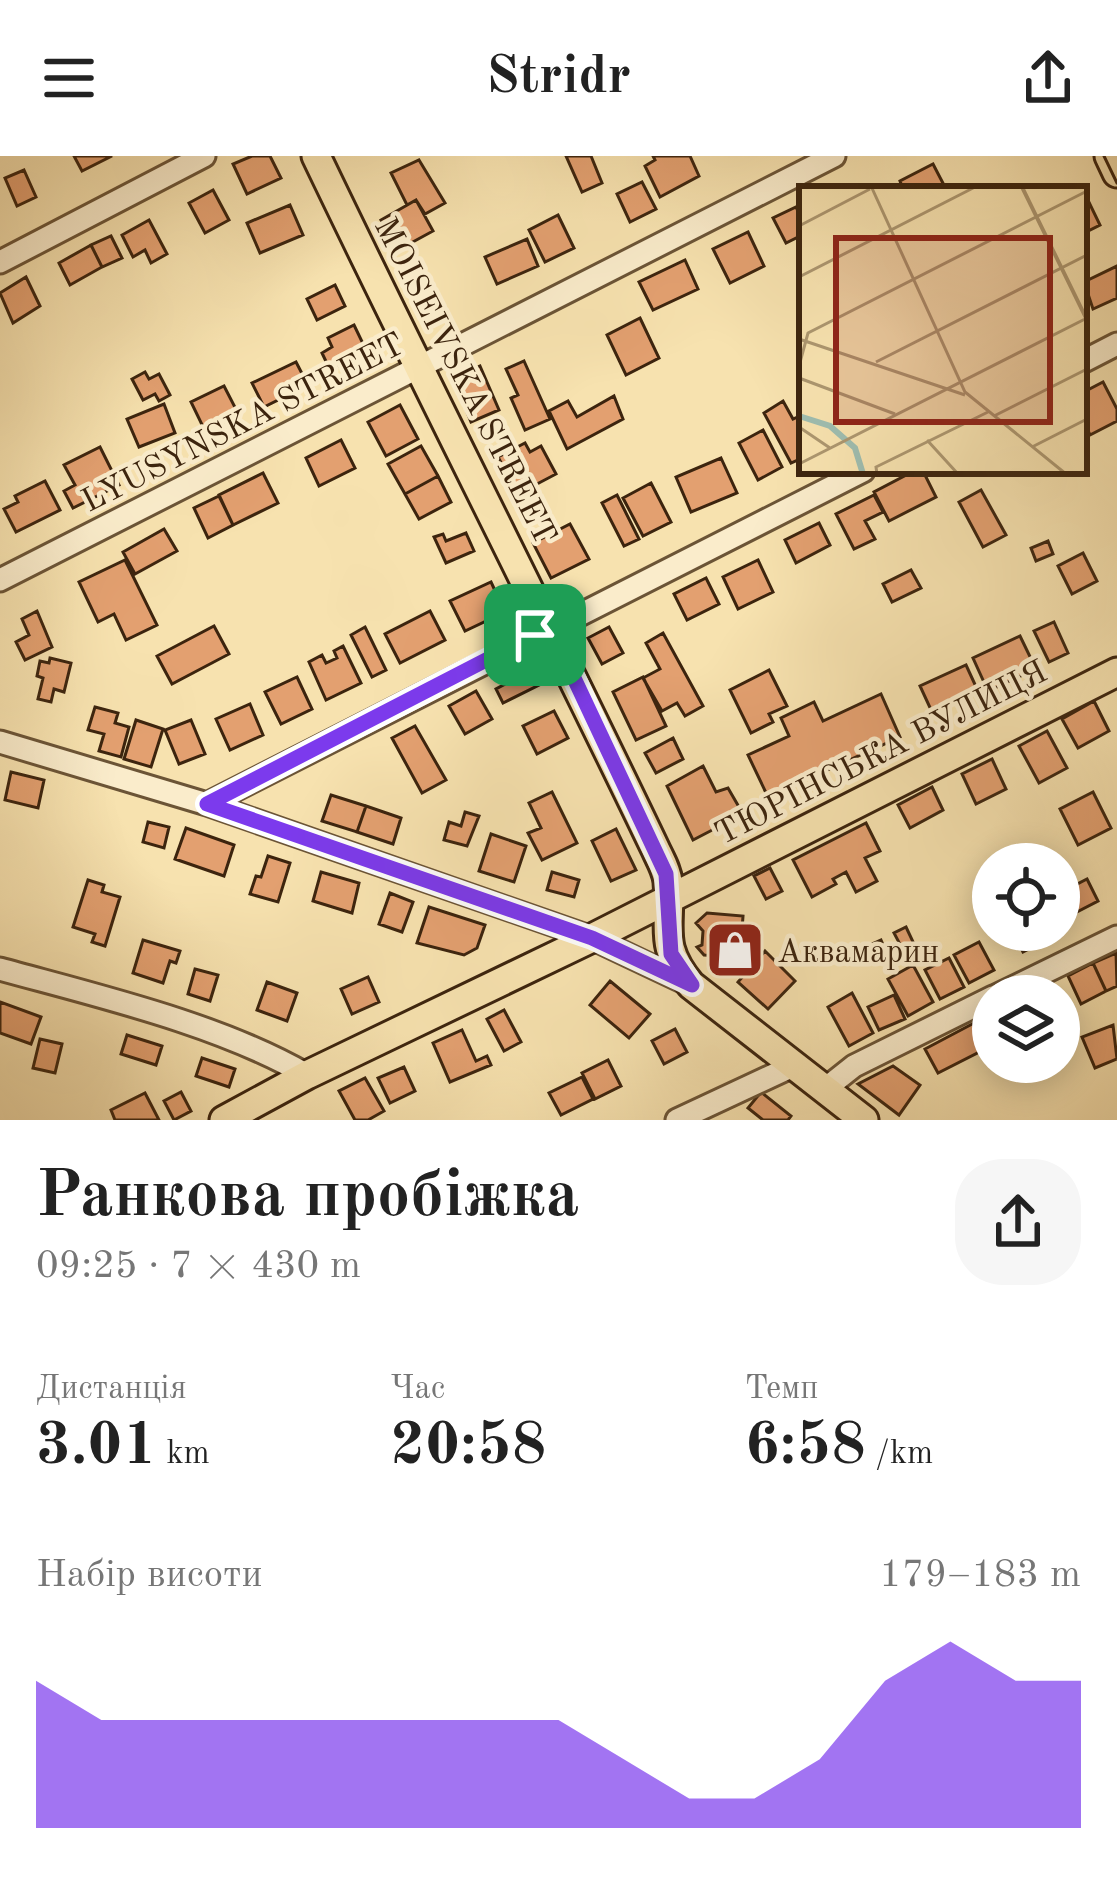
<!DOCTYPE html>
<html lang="uk">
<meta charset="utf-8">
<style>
:root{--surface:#fff;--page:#f6f6f6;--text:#222;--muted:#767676;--accent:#7c3aed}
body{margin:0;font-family:"Old Standard TT",serif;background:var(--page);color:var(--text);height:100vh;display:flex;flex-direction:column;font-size:45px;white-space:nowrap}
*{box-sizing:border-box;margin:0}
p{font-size:39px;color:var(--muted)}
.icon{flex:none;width:66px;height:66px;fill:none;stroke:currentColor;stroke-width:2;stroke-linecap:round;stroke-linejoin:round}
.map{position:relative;height:964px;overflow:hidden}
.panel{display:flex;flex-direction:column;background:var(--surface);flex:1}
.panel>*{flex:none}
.tools{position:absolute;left:972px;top:687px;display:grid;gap:24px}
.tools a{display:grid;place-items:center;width:108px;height:108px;border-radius:50%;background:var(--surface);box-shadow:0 6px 30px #0003;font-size:60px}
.pin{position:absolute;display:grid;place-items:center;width:102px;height:102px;color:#fff;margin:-51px;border-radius:24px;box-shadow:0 6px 18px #0006}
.round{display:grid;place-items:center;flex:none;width:126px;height:126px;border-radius:48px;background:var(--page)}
.headline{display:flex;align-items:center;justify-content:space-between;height:204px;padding:0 36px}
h1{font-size:66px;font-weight:600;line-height:90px}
.figures{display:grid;grid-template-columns:repeat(3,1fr);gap:18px;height:204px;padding:12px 36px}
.figures div{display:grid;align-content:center}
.figures b{font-size:60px;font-weight:600}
.figures small{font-size:33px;font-weight:400}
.figures p{font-size:33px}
.chart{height:336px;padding:24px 36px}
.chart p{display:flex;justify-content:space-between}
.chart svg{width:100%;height:216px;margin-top:12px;fill:var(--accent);opacity:.7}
header{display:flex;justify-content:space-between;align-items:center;height:156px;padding:0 36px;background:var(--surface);font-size:54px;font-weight:600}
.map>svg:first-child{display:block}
</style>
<header><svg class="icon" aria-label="menu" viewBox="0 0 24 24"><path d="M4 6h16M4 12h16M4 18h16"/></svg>Stridr<svg class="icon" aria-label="share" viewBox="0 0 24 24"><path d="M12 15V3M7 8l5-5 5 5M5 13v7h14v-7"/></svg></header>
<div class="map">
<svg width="1117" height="964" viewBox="0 0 1117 964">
<rect width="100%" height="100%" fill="#f7e2af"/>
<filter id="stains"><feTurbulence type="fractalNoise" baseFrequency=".00167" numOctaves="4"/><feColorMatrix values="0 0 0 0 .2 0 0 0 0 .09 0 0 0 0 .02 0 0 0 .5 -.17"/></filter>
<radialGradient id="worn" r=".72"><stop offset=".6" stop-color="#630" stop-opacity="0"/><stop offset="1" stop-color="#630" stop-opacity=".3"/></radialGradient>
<path fill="#e3a070" stroke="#3c240e" stroke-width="3" d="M74,0H112L82,15Z
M252,0H270L281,22L247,38L233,8Z
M566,0H591L602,27L582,36Z
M653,0H690L699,20L660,41L645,10L655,4Z
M419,4L445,47L425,58L416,44L407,49L391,17Z
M933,8L946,33H903L900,25Z
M24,14L36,41L17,50L5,22Z
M642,26L656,53L630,66L617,38Z
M213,34L229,64L205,77L189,47Z
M1084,36L1100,69L1084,77Z
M416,44L433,75L398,94L381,64Z
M290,49L303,79L260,97L247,67Z
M796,51L802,63V79L786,87L773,62Z
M558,59L574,92L545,106L529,74Z
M149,64L167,98L151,107L145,94L133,101L122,79Z
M748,76L764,110L730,127L713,93Z
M111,80L122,102L102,111L91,89Z
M527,83L538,110L497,128L485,101Z
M91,89L102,111L70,129L59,107Z
M685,104L698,133L653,154L639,126Z
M1117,110V142L1093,153L1084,126Z
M26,121L40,150L13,167L0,137Z
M335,129L345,150L317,164L307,143Z
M640,162L659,202L626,219L607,179Z
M354,169L367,196L330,214L322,197L332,191L328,182Z
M524,205L550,263L525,274L511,242L518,239L506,213Z
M296,206L308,229L264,251L252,227Z
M480,210L499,254L471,266L453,222Z
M145,216L149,223L159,218L170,239L159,245L155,238L143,244L132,223Z
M1103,226L1117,253V265L1090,279L1084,266V236Z
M224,230L240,261L206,277L191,246Z
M614,240L623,263L567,293L549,255L568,245L577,261Z
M783,245L793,263L802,259V302L791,307L764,257Z
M164,248L175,277L139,291L127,263Z
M400,249L418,283L386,300L368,266Z
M763,274L782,311L758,324L739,287Z
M341,284L355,312L319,330L306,302Z
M525,287L530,296L541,290L556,318L518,338L498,301Z
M421,290L438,320L405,338L388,308Z
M100,291L119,329L73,352L64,335L75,329L64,309Z
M721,302L737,337L691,356L676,321Z
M914,315H923L936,341L889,365L874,336Z
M263,317L278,347L233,369L219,339Z
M438,320L451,346L419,363L405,338Z
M45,325L60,354L16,376L4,353L18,346L15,340Z
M651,327L671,366L643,380L623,342Z
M981,334L1006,379L983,391L959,346Z
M617,339L639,383L624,390L602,347Z
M874,339L883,356L865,365L875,383L854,393L836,358Z
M219,340L233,369L208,382L194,352Z
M819,367L830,389L796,407L785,384Z
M570,368L589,403L551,422L533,387Z
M164,373L177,395L135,418L123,396Z
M466,377L474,395L446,407L434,381L443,378L446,385Z
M1048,385L1053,398L1036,405L1031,392Z
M1083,397L1097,425L1072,438L1058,410Z
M125,404L157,469L126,484L114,458L98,466L79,426Z
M758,404L773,436L738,453L723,421Z
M911,414L921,432L892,446L883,428Z
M706,422L719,448L687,464L674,438Z
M491,426L505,456L465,475L450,445Z
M37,455L52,491L25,504L16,486L29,479L22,463Z
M430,455L445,484L400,507L385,478Z
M1054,466L1068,497L1049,506L1034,475Z
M214,470L229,498L172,528L157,500Z
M365,471L386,514L372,521L351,479Z
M609,471L623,497L602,508L588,482Z
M663,477L703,550L685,560L677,547L662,555L643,522L660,513L646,487Z
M1020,480L1036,513L988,535L973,502Z
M343,490L361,527L326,544L309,506L322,499L326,507L337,502L334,495Z
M50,502L71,507L64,536L54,533L51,546L38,543L43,522L37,520L40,505L49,507Z
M966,509L978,535L932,556L920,530Z
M533,513L541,528L503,547L496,533Z
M769,514L787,550L769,558L773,566L751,577L730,534Z
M297,521L312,553L281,568L265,536Z
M643,521L666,570L636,584L613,536Z
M476,535L492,563L465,578L449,550Z
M881,538L900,581L768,641L748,599L789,580L781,562L814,546L823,565Z
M1094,545L1109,575L1078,592L1062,563Z
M250,548L263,579L230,594L216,563Z
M95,551L118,557L115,567L129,571L121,601L99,595L104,578L88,574Z
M554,555L568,582L537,598L523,570Z
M136,564L163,573L151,611L124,603Z
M191,564L205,598L179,608L165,574Z
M415,570L446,624L422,637L392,582Z
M1047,575L1067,612L1039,627L1019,590Z
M673,582L683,603L656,617L645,597Z
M992,603L1006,633L976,648L962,618Z
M703,610L716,636L728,632L743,658L693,684L667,630Z
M11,616L44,624L38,652L5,644Z
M932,631L943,654L910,672L898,649Z
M552,636L577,687L542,704L528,677L541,672L529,647Z
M1093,636L1111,672L1078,689L1060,653Z
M331,639L366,650L357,676L322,665Z
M366,650L401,662L393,688L357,676Z
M465,656L479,660L467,690L444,684L449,666L461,670Z
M148,666L169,671L164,692L143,686Z
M866,667L880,695L865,702L877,725L856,736L846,716L833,723L836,728L812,741L793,704Z
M186,672L234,689L224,720L175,703Z
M616,673L636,714L611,725L592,685Z
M491,678L526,690L514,726L479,715Z
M268,700L290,707L278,746L250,738L256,720L261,721Z
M770,712L782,735L766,743L754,720Z
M321,716L359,727L352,757L313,745Z
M552,716L579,724L574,741L547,734Z
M1087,723L1098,745L1073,758L1062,736Z
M88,724L104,729L102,736L120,741L105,790L92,786L95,778L73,771Z
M390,737L413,746L402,776L379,768Z
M429,751L485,769L477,792L464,799L417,787Z
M707,757L743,760L740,801L704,799L697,791L702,789L703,775L696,767Z
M906,771L915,790L904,796L894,777Z
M1012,774H1043L1048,783L1023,796Z
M143,784L180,795L176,807L170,805L163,827L133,817Z
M881,784L888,800L870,808L863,792Z
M979,786L994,814L969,827L954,799Z
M765,795L795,825L768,853L738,826Z
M1116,797L1117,830L1106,835L1093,807Z
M949,802L964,831L940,843L925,814Z
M1093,807L1106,835L1081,848L1068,820Z
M913,809L933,846L908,860L888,823Z
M195,813L218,819L210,845L188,838Z
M368,821L379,846L352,858L341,833Z
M610,825L650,858L629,882L590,849Z
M267,826L297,837L287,865L257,854Z
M852,837L873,877L849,890L828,851Z
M894,839L905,863L879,874L868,851Z
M0,846L41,861L31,888L0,877Z
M504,854L521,886L504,895L487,863Z
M976,866L989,891L938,917L925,893Z
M1113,869L1117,903L1095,912L1082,881Z
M675,873L687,896L664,908L652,885Z
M462,874L476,905L487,900L491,909L450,926L433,887Z
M127,879L162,890L156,909L121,898Z
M40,883L62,888L55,917L33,912Z
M202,902L235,913L229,931L196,920Z
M608,904L621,930L595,943L582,917Z
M893,910L920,929L899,959L858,928Z
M404,911L415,935L390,947L378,922Z
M582,921L593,943L561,959L549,937Z
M365,922L384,955L368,964H355L339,935Z
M181,936L191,955L174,964L164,945Z
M761,936L791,960L788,964H763L748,952Z
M145,937L159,964H115L111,954Z"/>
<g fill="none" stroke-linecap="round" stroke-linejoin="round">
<defs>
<path id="minor" d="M0,106L204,0
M1084,205L1117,188
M0,424L834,0
M0,586L207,648L592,782L691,829
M207,648L863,315
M0,813C98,840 219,868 307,919
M996,840L1117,781
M825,933L854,910L993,841
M677,964L795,909"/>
<path id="major" d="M316,0C427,232 544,460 655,692C660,703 667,714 668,726C672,772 657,788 691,829L864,964
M1109,0L1117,17
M224,964L307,919L592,782L1117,516"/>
</defs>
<use href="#minor" stroke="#6b5436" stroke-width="27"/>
<use href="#major" stroke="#3c240e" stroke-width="33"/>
<use href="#minor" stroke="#faeccb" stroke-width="21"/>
<use href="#major" stroke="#f7e2af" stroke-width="27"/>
<path stroke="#3c240e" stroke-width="3" d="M1104,0L1117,27"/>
</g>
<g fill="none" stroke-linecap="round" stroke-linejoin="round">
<defs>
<path id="route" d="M550,471L666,718L671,798L692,829L592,782L207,648Z"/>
</defs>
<use href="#route" stroke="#fff" stroke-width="24"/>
<use href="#route" stroke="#7c3aed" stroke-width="15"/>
</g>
<defs>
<symbol id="shop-square" viewBox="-11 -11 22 22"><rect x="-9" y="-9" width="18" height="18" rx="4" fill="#8f2418" stroke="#faeccb"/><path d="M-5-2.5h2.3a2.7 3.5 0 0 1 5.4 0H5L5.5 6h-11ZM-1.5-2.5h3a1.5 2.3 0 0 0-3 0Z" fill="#fff"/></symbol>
</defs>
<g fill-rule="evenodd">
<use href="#shop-square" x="702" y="761" width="66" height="66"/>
</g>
<g text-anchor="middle" stroke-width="9" stroke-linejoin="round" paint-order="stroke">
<g font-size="33" fill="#3c240e" stroke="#faeccb">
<text transform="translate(467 224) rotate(63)" y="12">MOISEIVSKA STREET</text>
<text transform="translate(242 265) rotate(-27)" y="12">LYUSYNSKA STREET</text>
<text transform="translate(880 595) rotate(-27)" y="12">ТЮРІНСЬКА ВУЛИЦЯ</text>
</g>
<g font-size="33" fill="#3c240e" stroke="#faeccb" text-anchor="start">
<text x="777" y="806">Аквамарин</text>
</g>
</g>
<g transform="translate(799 30)">
<rect width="288" height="288" fill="#f7e2af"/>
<path fill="none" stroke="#9ebdb0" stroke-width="6" d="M0,230L31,240L56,262L64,288"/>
<path fill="none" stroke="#ac966f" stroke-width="3" d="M72,0L166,206L267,288M222,0L288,135M223,0L288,133M0,40L71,3M0,91L178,0M0,153L166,209M77,176L288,69M0,180L9,147L288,5M0,192L96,228M195,230L288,183M0,241L31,262M128,254L159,288M233,261L288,233M0,278L288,132M78,288L77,281L189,226"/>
<path fill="#8f2418" fill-opacity="0.15" stroke="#8f2418" stroke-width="6" d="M37,52H251V236H37Z"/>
<rect width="288" height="288" fill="none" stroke="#3c240e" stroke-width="6"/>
</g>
<rect width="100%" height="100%" filter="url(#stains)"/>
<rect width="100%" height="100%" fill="url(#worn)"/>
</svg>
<div class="tools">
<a><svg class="icon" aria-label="locate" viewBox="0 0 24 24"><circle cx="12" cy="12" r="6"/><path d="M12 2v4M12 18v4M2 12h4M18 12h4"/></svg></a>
<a><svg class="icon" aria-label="layers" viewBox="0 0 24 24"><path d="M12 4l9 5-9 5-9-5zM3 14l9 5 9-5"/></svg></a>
</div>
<div class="pin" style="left:535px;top:479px;background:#1e9e55"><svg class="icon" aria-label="arrive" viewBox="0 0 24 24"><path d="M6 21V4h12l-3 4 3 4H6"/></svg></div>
</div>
<section class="panel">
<div class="headline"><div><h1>Ранкова пробіжка</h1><p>09:25 · 7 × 430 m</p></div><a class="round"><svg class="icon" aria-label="share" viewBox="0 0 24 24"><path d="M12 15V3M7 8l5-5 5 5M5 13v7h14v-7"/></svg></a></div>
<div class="figures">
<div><p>Дистанція</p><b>3.01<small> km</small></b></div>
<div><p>Час</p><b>20:58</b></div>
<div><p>Темп</p><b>6:58<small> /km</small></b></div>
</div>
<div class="chart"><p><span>Набір висоти</span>179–183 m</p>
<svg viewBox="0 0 160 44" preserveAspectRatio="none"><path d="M0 44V14L10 22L20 22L30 22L40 22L50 22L60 22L70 22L80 22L90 30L100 38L110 38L120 30L130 14L140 6L150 14L160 14V44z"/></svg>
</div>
</section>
